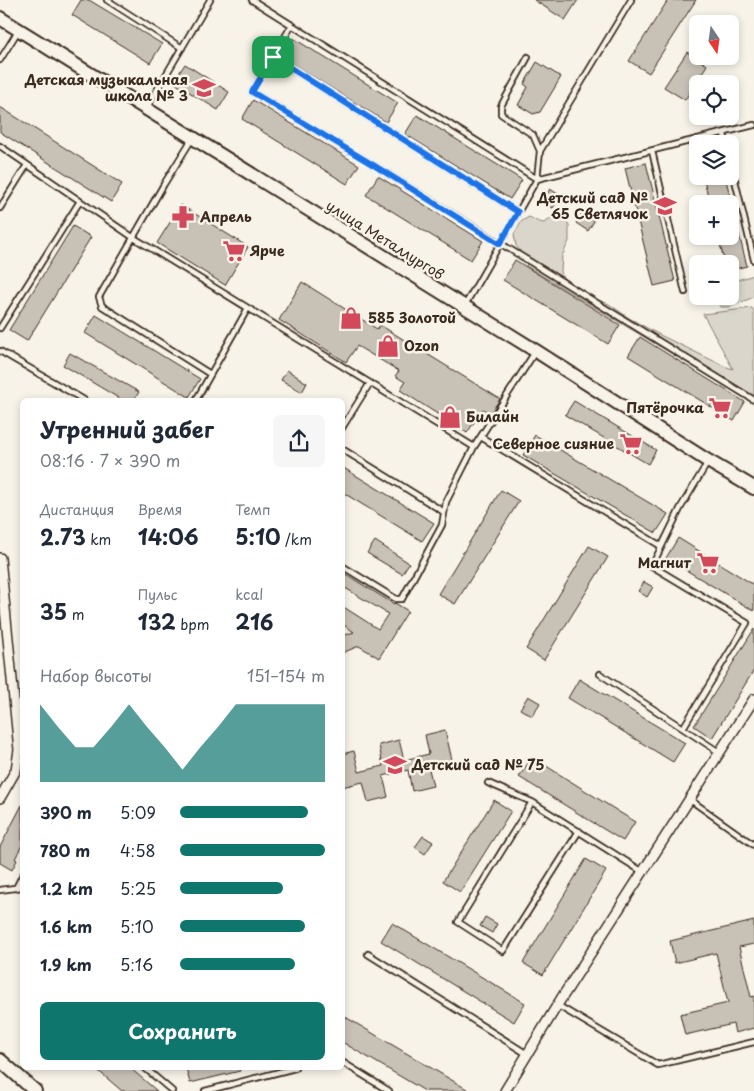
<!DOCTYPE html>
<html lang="ru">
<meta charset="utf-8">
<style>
:root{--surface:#fff;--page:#f6f6f7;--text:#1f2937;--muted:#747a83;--accent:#0f766e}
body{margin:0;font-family:"Playpen Sans",sans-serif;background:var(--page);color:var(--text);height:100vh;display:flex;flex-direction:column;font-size:19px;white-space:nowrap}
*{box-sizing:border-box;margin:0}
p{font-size:16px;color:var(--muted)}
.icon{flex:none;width:28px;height:28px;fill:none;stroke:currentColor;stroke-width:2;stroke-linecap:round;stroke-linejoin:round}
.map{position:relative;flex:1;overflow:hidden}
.panel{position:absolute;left:20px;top:398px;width:325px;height:672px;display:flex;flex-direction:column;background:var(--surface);border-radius:8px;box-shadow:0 2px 8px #0003}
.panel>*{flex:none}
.needle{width:32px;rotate:167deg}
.fabs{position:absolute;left:689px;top:15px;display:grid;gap:10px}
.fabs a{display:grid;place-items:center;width:50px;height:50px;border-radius:8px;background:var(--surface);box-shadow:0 2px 8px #0003;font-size:25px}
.pin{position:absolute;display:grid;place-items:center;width:42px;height:42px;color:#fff;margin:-21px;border-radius:10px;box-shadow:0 2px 8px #0006}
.round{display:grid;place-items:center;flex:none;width:52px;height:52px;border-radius:8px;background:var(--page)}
.overview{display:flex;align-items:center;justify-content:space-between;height:85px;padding:0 20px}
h1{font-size:22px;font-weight:700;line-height:38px}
.figures{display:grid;grid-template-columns:repeat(3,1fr);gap:8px;height:85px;padding:5px 20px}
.figures div{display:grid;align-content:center}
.figures b{font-size:21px;font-weight:700}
.figures small{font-size:14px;font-weight:400}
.figures p{font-size:14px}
.chart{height:140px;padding:10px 20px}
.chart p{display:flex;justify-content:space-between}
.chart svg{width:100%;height:90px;margin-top:5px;fill:var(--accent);opacity:.7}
.cta{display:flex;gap:10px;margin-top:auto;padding:10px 20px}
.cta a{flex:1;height:58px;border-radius:8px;background:var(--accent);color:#fff;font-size:20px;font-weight:700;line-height:58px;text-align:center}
ul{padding:0 20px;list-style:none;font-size:16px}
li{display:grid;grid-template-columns:80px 60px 1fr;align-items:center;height:38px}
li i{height:12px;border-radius:6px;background:var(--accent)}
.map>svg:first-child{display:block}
</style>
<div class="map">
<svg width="754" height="1091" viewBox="0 0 754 1091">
<rect width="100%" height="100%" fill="#f7f3e8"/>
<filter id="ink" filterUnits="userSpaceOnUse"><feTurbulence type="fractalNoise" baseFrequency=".02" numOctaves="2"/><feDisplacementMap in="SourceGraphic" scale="10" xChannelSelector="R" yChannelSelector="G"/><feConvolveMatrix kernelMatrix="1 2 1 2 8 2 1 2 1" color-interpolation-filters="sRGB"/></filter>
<g filter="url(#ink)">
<path fill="#dbd6cb" stroke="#8b8074" d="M554,212L563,216L569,226V241L562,256L561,271L562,276L572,286L584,295L609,304L629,318L658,334L724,366L733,369L703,314L752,308L754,312V401L747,399L526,266L528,260L516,246L514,234L522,221L529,217L539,222L544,223L551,218Z
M754,275V297L730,307H721L716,302L714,296H730V282Z"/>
<path fill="#c8c1b6" stroke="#3b2a1e" d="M81,0H89L162,44L150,63L72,15Z
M534,0H578L565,20Z
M668,0H696L649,73L629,61Z
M293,38L398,103L386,122L281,57Z
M687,52L707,65L685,100L664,87Z
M537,62L561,77L540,112L533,114L518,105L528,87L524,84Z
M185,64L229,92L218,110L173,82Z
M253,100L359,165L347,184L242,119Z
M0,107L122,184L111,202L0,132Z
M417,115L522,180L510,199L405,134Z
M646,163L675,281L654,286L625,168Z
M378,176L483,241L471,260L366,195Z
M703,176H725L732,204H710Z
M550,189L561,196L553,208L542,202Z
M181,205L248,247L225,285L157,243Z
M730,211H733L747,266L730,270V264H725L718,236H730Z
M582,213L594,221L588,231L576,223Z
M73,226L91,237L27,341L9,330Z
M515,260L620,325L608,344L503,280Z
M302,282L377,329L380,325L500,399L490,414L483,409L467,433L400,390L405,382L395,376L399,371L357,346L346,362L279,320Z
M96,315L200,379L189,397L85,333Z
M640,337L745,402L734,421L628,356Z
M70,353L139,392L134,400H122L63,365Z
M287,370L307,383L302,392L281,380Z
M574,401L656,450L648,464L565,415Z
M535,435L668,514L656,533L523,455Z
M342,467L434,523L422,541L342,492Z
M501,490L519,501L455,604L438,594Z
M678,538L754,585V611L666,558Z
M375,541L409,563L402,574L367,553Z
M589,546L608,557L544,660L526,649Z
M342,572L394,604L395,603L408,611L379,658L359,646L342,653V636L354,632L342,624V606L378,629L388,614L342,586Z
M644,582L653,587L647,597L638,591Z
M754,629V670L712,738L694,726Z
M579,679L685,743L673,762L568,698Z
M528,696L540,703L532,716L520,709Z
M445,730L452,760L428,765L433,786L412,791L408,770L383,776L388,797L368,802L363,782L342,787V754L354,751L359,772L383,766L379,745L399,740L404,760L429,754L425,735Z
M532,757L635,822L623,841L519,777Z
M494,800L511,811L460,892L443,881Z
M22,805V845L15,859L17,860L12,870L0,863V847Z
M423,836L433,842L425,854L415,847Z
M586,859L606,871L543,975L523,963Z
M485,917L497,924L492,933L480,926Z
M754,921V944L739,947L751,997L754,996V1028L735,1033L733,1024L685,1035L680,1014L728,1003L716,953L675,963L670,941Z
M392,923L525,1003L514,1022L381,941Z
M342,1015L470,1091H425L342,1042Z
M95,1068H130L157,1091H122Z
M186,1068H239L240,1071L190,1083Z"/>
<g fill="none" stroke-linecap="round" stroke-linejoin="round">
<defs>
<path id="lane" d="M107,0L182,48
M252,0L537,179L540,151L631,0
M292,25L252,92L375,166L754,400
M273,57L518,212
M528,57L501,106V114L533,135L540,151
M0,60L18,31
M147,107L210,0
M724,133L726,144
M192,139L164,184L99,297L102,306L210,374
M0,146L134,238L474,447
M652,151L685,292
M730,159L754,260
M0,208L27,165
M465,305L537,179L754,125
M0,328L80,201
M0,351L84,400
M196,400L248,308
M342,428L370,383
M481,437L661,546
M342,449L444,512
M342,566L396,599H402L442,525L446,502L474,447L535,352
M600,674L719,752
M683,728L747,623L652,566L681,507L708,462
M488,783L532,802
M689,799L754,845
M579,831L503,951L458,922L532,802L643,872
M16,888L22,876
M0,890L22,887
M368,954L527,1054
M557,1005L658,1065L754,1042
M342,1062L389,1091
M145,1068L172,1091
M205,1091L295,1068"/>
<path id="street" d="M0,558L19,750L16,770L0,798
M505,1091L561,999L754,699"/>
<path id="secondary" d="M0,18L536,351L708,461L754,488
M0,1060L35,1091"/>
</defs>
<use href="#lane" stroke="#3b2a1e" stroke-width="8"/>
<use href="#street" stroke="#3b2a1e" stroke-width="12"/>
<use href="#secondary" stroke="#3b2a1e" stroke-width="16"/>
<use href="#lane" stroke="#f7f3e8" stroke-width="4.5"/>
<use href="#street" stroke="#f7f3e8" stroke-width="9"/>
<use href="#secondary" stroke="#f7f3e8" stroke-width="12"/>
</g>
</g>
<g fill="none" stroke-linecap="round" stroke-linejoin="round" filter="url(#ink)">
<defs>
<path id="route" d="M273,57L518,212L500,244L375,166L252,92Z"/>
</defs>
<use href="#route" stroke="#fff" stroke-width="10"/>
<use href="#route" stroke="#1a73e8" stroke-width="6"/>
</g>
<defs>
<symbol id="school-bare" viewBox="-9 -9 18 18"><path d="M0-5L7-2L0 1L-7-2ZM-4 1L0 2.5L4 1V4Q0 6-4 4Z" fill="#d1495b" stroke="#f7f3e8" stroke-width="2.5" paint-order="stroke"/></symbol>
<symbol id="pharmacy-bare" viewBox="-9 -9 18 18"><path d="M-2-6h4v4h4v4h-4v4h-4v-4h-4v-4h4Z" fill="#d1495b" stroke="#f7f3e8" stroke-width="2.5" paint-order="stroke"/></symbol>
<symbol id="supermarket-bare" viewBox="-9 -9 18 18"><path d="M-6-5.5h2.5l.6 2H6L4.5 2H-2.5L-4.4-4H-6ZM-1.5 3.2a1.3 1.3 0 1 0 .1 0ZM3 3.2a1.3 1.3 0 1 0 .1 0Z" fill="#d1495b" stroke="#f7f3e8" stroke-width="2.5" paint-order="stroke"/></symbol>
<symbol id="shop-bare" viewBox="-9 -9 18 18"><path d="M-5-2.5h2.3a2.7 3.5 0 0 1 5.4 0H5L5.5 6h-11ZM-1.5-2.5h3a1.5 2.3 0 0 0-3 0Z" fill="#d1495b" stroke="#f7f3e8" stroke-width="2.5" paint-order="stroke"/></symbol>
</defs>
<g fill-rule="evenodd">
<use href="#school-bare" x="188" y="72" width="32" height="32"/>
<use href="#school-bare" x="649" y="190" width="32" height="32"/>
<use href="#pharmacy-bare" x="167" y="201" width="32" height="32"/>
<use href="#supermarket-bare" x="218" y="235" width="32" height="32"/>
<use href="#shop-bare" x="335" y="302" width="32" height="32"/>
<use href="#shop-bare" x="372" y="330" width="32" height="32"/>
<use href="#supermarket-bare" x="704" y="392" width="32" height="32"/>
<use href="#shop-bare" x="434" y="401" width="32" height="32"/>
<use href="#supermarket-bare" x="615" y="428" width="32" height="32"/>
<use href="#supermarket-bare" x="692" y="547" width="32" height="32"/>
<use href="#school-bare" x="379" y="749" width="32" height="32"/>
</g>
<g text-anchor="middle" stroke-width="5" stroke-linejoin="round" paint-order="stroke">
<g font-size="14" font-weight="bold" fill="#3b2a1e" stroke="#f7f3e8" text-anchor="start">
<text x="188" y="85" text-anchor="end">Детская музыкальная<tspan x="188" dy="16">школа № 3</tspan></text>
<text x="648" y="203" text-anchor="end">Детский сад №<tspan x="648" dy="16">65 Светлячок</tspan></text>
<text x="200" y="222">Апрель</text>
<text x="250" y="256">Ярче</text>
<text x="368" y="323">585 Золотой</text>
<text x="404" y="351">Ozon</text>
<text x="704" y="413" text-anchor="end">Пятёрочка</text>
<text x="466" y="422">Билайн</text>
<text x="614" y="449" text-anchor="end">Северное сияние</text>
<text x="691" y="568" text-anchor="end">Магнит</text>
<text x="412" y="770">Детский сад № 75</text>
</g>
<g font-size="14" fill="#3b2a1e" stroke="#f7f3e8">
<text transform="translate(385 240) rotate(32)" y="5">улица Металлургов</text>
</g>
</g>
</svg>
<div class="fabs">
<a><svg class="needle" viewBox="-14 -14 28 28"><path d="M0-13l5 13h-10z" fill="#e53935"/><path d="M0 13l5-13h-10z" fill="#747a83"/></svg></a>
<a><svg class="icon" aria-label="locate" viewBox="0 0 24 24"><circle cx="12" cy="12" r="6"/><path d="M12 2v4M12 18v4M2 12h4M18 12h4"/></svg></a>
<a><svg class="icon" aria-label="layers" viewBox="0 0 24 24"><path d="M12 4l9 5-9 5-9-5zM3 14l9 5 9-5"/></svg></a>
<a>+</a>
<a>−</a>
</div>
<div class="pin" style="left:273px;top:57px;background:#1e9e55"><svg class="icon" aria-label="arrive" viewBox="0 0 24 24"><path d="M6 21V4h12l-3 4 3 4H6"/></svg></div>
<section class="panel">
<div class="overview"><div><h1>Утренний забег</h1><p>08:16 · 7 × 390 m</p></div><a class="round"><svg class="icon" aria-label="share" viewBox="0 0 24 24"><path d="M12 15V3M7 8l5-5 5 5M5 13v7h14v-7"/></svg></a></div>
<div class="figures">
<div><p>Дистанция</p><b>2.73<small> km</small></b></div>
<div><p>Время</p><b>14:06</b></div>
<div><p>Темп</p><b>5:10<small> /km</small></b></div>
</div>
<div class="figures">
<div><b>35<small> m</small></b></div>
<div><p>Пульс</p><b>132<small> bpm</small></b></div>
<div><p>kcal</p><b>216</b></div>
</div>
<div class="chart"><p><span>Набор высоты</span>151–154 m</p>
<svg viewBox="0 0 160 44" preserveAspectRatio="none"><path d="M0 44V6L10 17L20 27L30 27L40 17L50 6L60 17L70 27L80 38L90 27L100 17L110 6L120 6L130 6L140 6L150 6L160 6V44z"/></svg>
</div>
<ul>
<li><b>390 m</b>5:09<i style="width:88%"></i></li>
<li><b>780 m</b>4:58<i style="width:100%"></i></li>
<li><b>1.2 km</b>5:25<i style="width:71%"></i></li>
<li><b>1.6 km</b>5:10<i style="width:86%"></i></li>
<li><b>1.9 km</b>5:16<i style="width:79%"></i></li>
</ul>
<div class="cta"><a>Сохранить</a></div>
</section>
</div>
